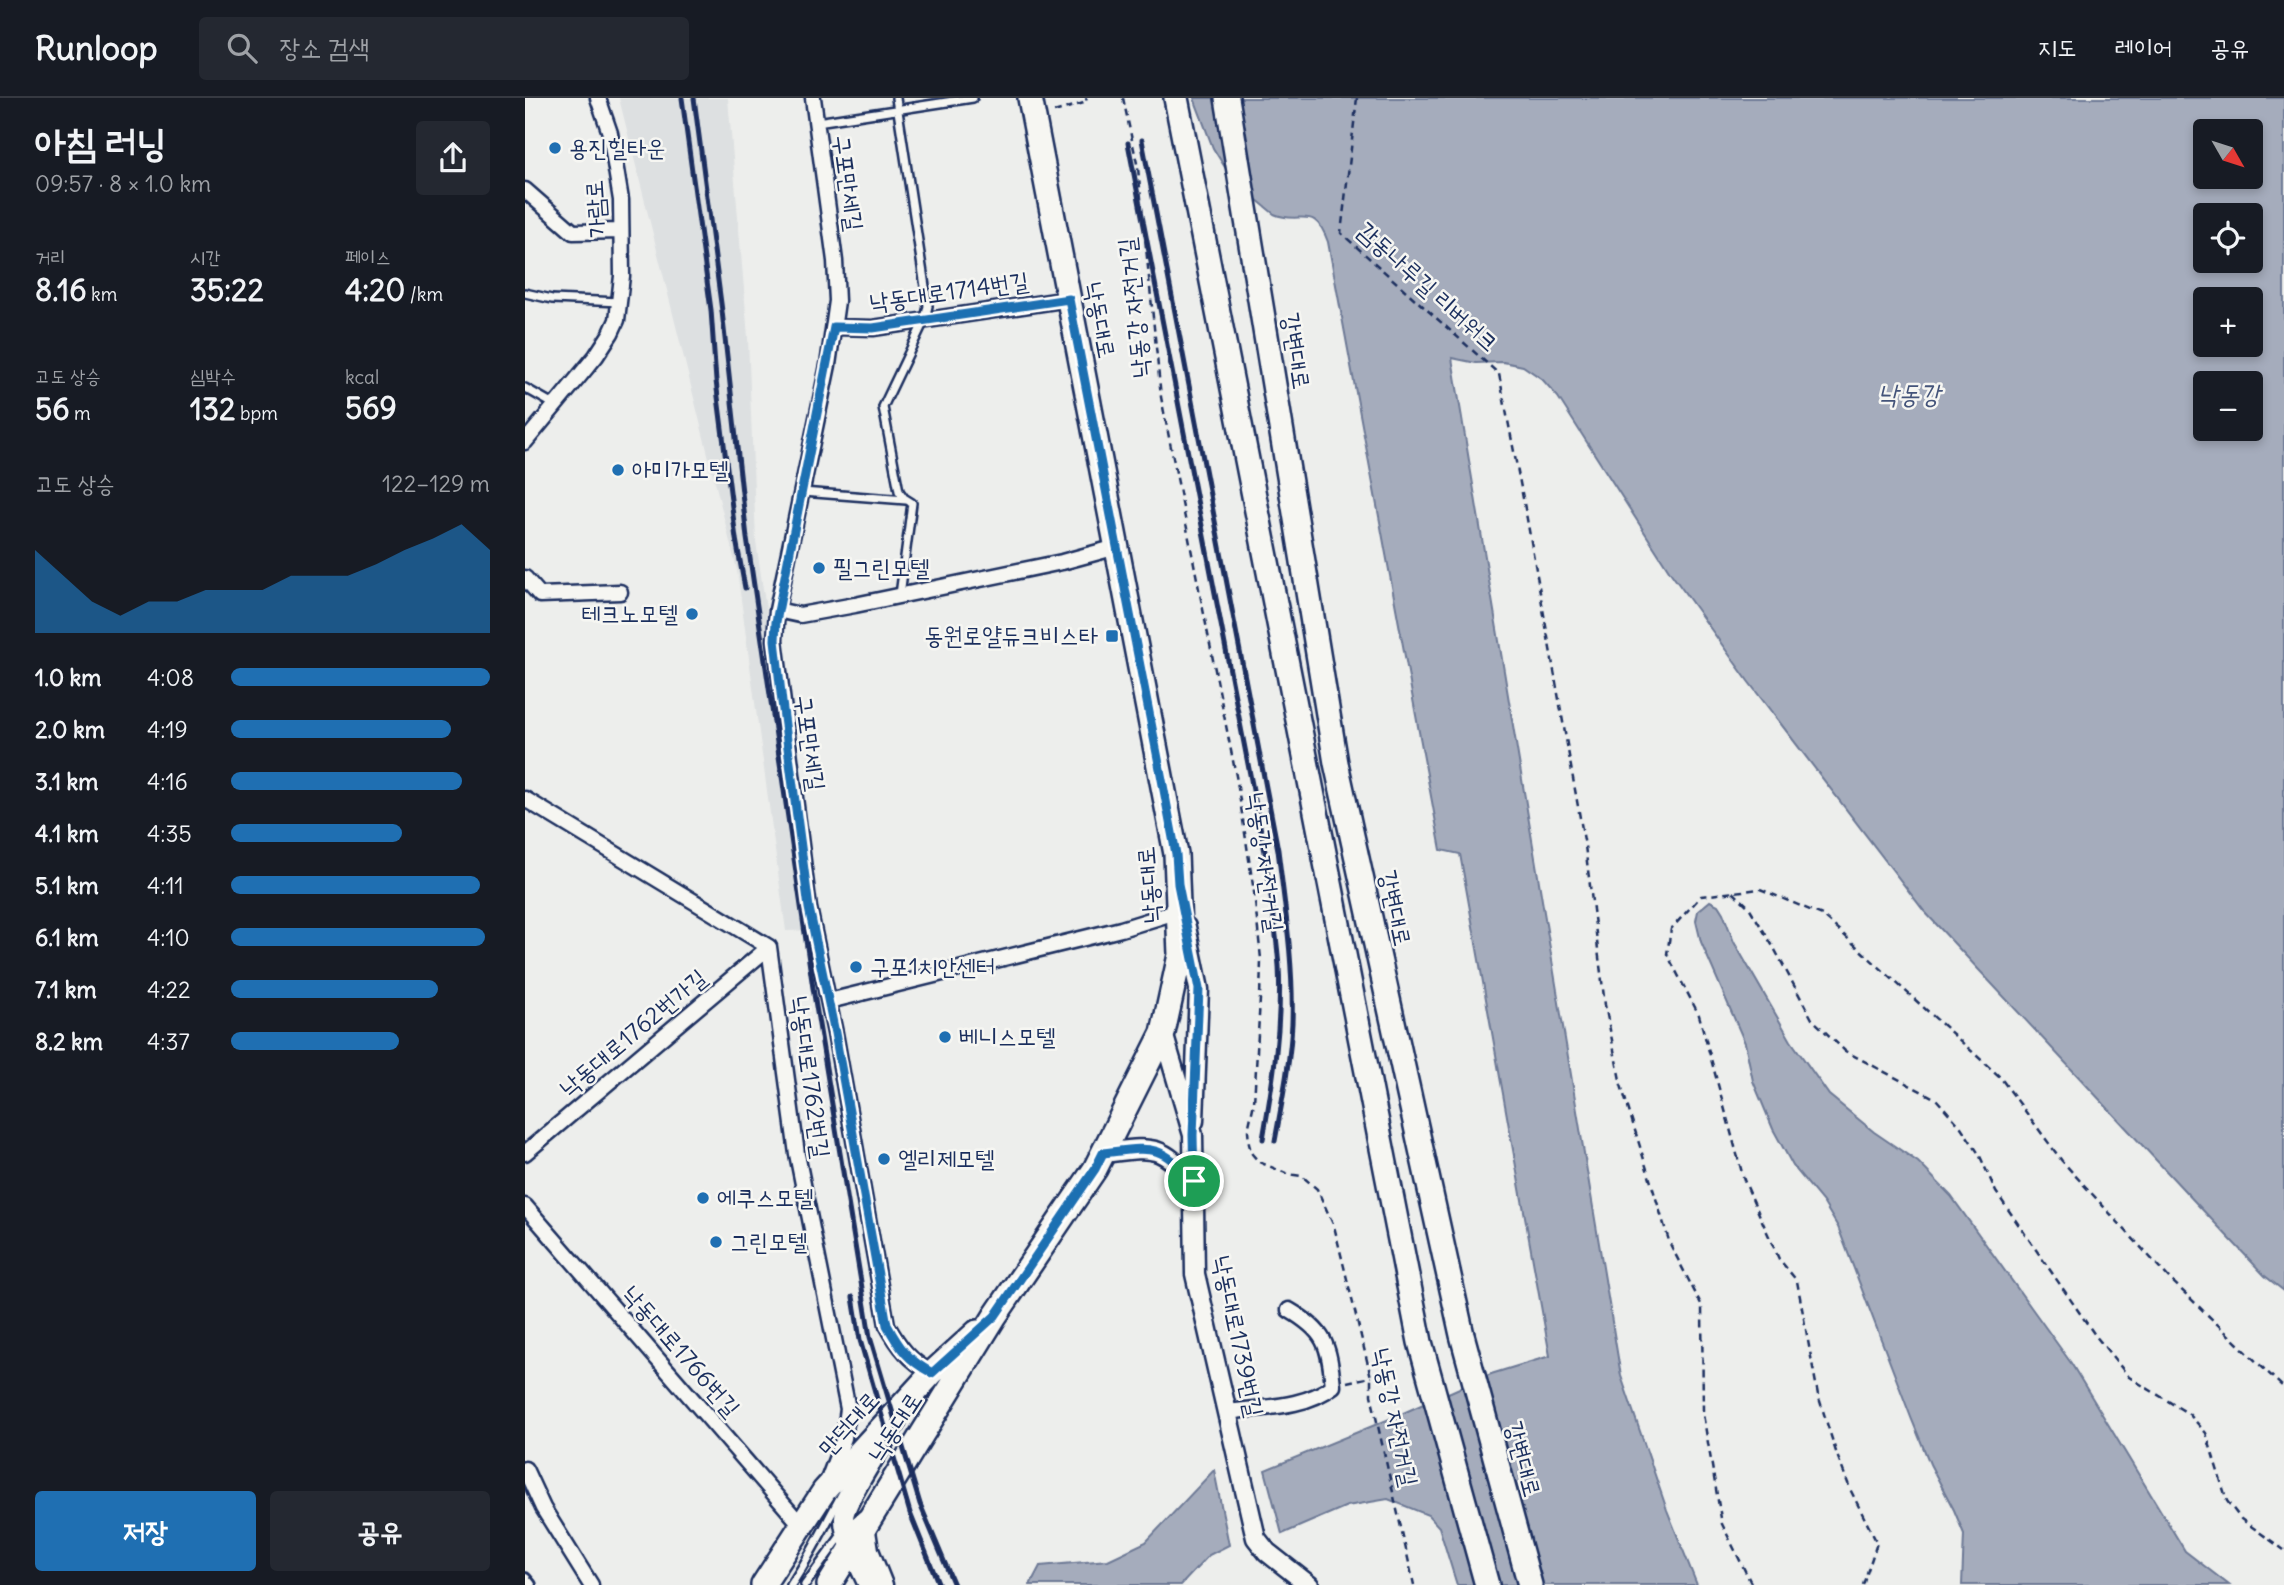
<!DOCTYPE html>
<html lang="ko">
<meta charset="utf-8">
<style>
:root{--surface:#171b24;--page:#242831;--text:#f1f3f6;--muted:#9ea1a6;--line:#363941;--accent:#1f6fb2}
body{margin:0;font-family:Delius,"Poor Story",sans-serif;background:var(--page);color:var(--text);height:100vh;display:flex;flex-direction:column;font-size:26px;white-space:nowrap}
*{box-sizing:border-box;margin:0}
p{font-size:23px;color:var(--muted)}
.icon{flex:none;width:38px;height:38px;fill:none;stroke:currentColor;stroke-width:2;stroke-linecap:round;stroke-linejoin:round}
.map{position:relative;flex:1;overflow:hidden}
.side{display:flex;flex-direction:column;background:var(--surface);width:525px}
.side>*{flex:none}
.needle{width:46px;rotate:129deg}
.controls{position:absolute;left:1668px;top:21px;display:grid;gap:14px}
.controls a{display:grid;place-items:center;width:70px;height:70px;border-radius:7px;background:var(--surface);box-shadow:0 4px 10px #0003;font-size:35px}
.pin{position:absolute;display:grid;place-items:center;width:60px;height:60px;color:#fff;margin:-30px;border:4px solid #fff;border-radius:50%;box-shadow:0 2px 7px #0007}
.round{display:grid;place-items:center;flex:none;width:74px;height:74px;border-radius:7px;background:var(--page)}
.head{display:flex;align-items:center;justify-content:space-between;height:119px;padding:0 35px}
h1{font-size:38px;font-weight:800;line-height:52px}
.metrics{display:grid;grid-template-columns:repeat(3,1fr);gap:10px;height:119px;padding:7px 35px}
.metrics div{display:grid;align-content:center}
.metrics b{font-size:30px;font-weight:800}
.metrics small{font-size:19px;font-weight:400}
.metrics p{font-size:19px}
.chart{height:196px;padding:14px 35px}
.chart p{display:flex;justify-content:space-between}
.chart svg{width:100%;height:126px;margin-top:7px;fill:var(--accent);opacity:.7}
.primary-button{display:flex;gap:14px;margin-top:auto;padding:14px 35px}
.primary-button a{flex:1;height:80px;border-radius:7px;background:var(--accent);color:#fff;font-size:28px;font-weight:800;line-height:80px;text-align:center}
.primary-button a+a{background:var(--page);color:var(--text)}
ul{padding:0 35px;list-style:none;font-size:23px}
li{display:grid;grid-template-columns:112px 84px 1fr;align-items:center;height:52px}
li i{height:18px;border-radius:9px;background:var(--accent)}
header{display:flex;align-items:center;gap:42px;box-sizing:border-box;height:98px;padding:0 35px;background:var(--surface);border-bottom:2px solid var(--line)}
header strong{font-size:33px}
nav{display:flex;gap:38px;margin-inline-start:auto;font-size:24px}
.search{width:490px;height:63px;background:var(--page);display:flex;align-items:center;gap:18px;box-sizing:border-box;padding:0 24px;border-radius:7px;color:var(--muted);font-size:26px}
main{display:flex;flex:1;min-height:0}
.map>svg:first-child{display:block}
</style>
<header>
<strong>Runloop</strong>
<div class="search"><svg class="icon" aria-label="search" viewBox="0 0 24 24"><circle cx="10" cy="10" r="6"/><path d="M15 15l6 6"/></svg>장소 검색</div>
<nav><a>지도</a><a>레이어</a><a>공유</a></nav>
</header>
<main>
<section class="side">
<div class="head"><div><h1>아침 러닝</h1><p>09:57 · 8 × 1.0 km</p></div><a class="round"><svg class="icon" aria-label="share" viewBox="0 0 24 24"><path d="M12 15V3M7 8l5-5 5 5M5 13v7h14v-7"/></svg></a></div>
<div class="metrics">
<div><p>거리</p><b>8.16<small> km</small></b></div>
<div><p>시간</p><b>35:22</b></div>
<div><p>페이스</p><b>4:20<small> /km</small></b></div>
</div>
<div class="metrics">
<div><p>고도 상승</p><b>56<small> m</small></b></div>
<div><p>심박수</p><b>132<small> bpm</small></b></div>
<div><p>kcal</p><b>569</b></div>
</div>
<div class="chart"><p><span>고도 상승</span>122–129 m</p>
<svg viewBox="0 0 160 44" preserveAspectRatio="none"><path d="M0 44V15L10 24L20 33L30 38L40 33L50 33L60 29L70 29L80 29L90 24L100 24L110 24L120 20L130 15L140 11L150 6L160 15V44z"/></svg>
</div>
<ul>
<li><b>1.0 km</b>4:08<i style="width:100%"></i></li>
<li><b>2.0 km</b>4:19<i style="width:85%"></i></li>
<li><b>3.1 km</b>4:16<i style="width:89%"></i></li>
<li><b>4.1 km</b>4:35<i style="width:66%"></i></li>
<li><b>5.1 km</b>4:11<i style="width:96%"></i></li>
<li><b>6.1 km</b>4:10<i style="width:98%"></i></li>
<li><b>7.1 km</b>4:22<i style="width:80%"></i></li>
<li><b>8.2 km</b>4:37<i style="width:65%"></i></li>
</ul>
<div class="primary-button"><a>저장</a><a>공유</a></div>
</section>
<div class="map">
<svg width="1759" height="1487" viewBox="0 0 1759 1487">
<rect width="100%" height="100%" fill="#edeeec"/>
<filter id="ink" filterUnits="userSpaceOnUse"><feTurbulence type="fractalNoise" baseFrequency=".0143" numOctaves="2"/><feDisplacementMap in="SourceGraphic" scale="14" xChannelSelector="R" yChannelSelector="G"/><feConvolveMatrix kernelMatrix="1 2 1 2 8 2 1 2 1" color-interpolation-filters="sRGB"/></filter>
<g filter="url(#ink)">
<path fill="#dde0e1" d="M94,0H203L223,239L231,444L289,832L261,833L212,472Z"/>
<path fill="#a5acbc" stroke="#6e7a96" stroke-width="2" fill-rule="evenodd" d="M669,0H1759V1193L1740,1178L1672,1106L1399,813L1223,583L1145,474L1033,299L1017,281L998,268L978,264L951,265L927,260L1096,1278L1142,1412L1172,1487H932L914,1429L903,1417L863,1401L822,1408L757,1436L740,1372L867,1320L966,1276L1025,1258L935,756L916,752L803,144C789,104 776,128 749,116L708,82L688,50ZM1680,33H1726V79H1680ZM1680,117H1726V163H1680ZM1680,201H1726V247H1680ZM1680,285H1726V331H1680Z
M1185,803L1193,807L1198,815L1209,844L1266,943L1304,997L1349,1034L1393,1064L1426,1098L1546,1265L1660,1453L1704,1487H1437L1439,1436L1429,1412L1405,1366L1387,1322L1313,1129L1298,1104L1268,1068L1248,1031L1228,983L1220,945L1176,844L1171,823L1173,813Z
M689,1372L704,1447L684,1457L656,1487H505L515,1468L583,1462L621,1444Z"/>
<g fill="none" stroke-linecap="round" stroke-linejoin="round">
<defs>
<path id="service" d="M371,0L403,208L400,221L358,309L374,393L379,400L387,405L375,497
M292,24L448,0
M0,195L27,201L95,204
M0,290L30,307
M277,394L381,402
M266,1487C290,1451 308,1410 330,1373
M280,1487L321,1431L337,1417"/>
<path id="pedestrian" d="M0,1481L5,1487"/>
<path id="minor" d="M288,0L310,163L312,203L303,267L252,512L250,542L284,810L310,935L362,1227C374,1249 385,1263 407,1275
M0,92L48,134L96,133
M309,229L348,230L544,201
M0,344L71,258L86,235L92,222L97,178L96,102L85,35L73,0
M0,480L15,497L95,494
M252,512L275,517L330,507L537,464L592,449
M0,701L244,849L272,1056L323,1311L319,1340L303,1382
M304,903L596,831L654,813
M0,1055L244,849
M0,1108L277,1428
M702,1314C738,1309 780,1310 808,1288C804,1246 800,1233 764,1212
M0,1371L18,1410L66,1487"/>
<path id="tertiary" d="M661,829L674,891L669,1023
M638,935L668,1037L670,1176L731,1440L742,1454L784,1487
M578,1055C628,1049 633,1045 669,1083
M340,1427L344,1452L358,1487
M343,1487C335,1469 318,1439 319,1420C319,1404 361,1342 371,1324"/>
<path id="primary" d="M238,1487L299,1393L407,1275L452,1234
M304,1487L470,1218L570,1071L638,935L655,857L651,756L505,0"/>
<path id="trunk" d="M651,0L895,1244L962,1487
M702,0L811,665L937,1237L1005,1487"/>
</defs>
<use href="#service" stroke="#1b2f5e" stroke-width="12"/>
<use href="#pedestrian" stroke="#1b2f5e" stroke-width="16"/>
<use href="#minor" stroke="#1b2f5e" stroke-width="19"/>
<use href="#tertiary" stroke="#1b2f5e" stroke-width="23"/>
<use href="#primary" stroke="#1b2f5e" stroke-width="28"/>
<use href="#trunk" stroke="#1b2f5e" stroke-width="28"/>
<path stroke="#1b2f5e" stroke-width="2.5" stroke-dasharray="7 5" stroke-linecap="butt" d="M598,0L613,70L636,299L712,683L729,794L736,861L735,901L729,1005L723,1032L724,1046L727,1056L734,1064L763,1076L777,1078L792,1091L809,1128L846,1279V1297L889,1487
M832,0L816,135L974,276L1002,421L1060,748L1080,907L1096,987L1145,1146L1177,1208L1178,1316L1197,1426L1227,1487
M529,14L562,4L561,0
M1208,794L1224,809L1249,850L1287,921L1320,953L1411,1001L1436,1029L1454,1056L1471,1094L1570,1237L1604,1279L1664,1316L1681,1335L1702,1403L1716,1421L1759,1452
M822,1284L846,1279
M1338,1487L1352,1445L1326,1393L1312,1357L1293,1297L1272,1183L1254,1161L1219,1082L1174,917L1142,856L1146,831L1176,798L1235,791L1297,817L1475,979L1537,1063L1644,1180L1759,1290"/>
<use href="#service" stroke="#f6f6f2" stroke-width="7"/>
<use href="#pedestrian" stroke="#f6f6f2" stroke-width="10"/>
<use href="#minor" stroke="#f6f6f2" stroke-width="14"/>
<use href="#tertiary" stroke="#f6f6f2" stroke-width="18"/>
<use href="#primary" stroke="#f6f6f2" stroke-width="23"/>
<use href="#trunk" stroke="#f6f6f2" stroke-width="23"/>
<path stroke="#1b2f5e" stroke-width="5" d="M157,0L186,212L191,283L211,441L220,490
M169,0L197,213L222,440L288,890L345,1239L395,1406L429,1487
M617,42L753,752C760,810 769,867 767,925C765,965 757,1004 750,1043
M603,45L740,754C745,792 751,830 754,868C757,926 748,984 738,1041
M328,1199L335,1242L385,1415L414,1487"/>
</g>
</g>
<g fill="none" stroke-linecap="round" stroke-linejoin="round" filter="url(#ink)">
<defs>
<path id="route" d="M544,201L635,671L651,756L653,786L674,891L668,1037L669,1083C633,1045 628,1049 578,1055L570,1071L470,1218L407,1275C383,1262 375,1251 362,1227L310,935L284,810L257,604L250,542L251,524L309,229L348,230Z"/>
</defs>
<use href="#route" stroke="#fff" stroke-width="14"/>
<use href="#route" stroke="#1f6fb2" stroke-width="9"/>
</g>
<g fill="#1f6fb2" stroke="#f6f6f2" stroke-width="2.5">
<circle cx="30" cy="50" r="7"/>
<circle cx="93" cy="372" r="7"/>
<circle cx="294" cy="470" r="7"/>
<circle cx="167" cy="516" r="7"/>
<rect x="580" y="531" width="14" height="14" rx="3.5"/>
<circle cx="331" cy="869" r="7"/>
<circle cx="420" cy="939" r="7"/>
<circle cx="359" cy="1061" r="7"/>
<circle cx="178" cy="1100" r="7"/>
<circle cx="191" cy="1144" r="7"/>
</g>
<g text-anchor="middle" stroke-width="5" stroke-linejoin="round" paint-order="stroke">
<g font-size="24" fill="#1b2f5e" stroke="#f6f6f2" text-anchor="start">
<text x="44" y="58">용진힐타운</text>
<text x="107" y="380">아미가모텔</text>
<text x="308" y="478">필그린모텔</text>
<text x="153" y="524" text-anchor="end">테크노모텔</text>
<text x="573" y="546" text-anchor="end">동원로얄듀크비스타</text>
<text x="345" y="877">구포1치안센터</text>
<text x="434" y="947">베니스모텔</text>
<text x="373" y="1069">엘리제모텔</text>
<text x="192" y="1108">에쿠스모텔</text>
<text x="205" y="1152">그린모텔</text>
</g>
<g font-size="24" fill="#1b2f5e" stroke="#f6f6f2">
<text transform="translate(323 85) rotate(82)" y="8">구포만세길</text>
<text transform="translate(71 111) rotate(-94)" y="8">가람로</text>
<text transform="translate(903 189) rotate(42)" y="8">감동나루길 리버워크</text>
<text transform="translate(424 194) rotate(-8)" y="8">낙동대로1714번길</text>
<text transform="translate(609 210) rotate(-96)" y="8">낙동강 자전거길</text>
<text transform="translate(575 222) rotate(79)" y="8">낙동대로</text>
<text transform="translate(771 253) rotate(81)" y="8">강변대로</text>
<text transform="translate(285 645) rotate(82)" y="8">구포만세길</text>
<text transform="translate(740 764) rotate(82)" y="8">낙동강 자전거길</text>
<text transform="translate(624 787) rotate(-95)" y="8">낙동대로</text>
<text transform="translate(870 810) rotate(78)" y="8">강변대로</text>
<text transform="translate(108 935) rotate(-40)" y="8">낙동대로1762번가길</text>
<text transform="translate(285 979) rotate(82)" y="8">낙동대로1762번길</text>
<text transform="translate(713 1238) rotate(78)" y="8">낙동대로1739번길</text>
<text transform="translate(156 1253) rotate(49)" y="8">낙동대로1766번길</text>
<text transform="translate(870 1319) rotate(78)" y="8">낙동강 자전거길</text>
<text transform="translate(324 1326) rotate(-48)" y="8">만덕대로</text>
<text transform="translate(370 1329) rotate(-57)" y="8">낙동대로</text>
<text transform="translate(998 1361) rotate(75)" y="8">강변대로</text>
</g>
<g font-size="26" font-style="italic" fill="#44547a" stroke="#f6f6f2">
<text x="1384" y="305">낙동강</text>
</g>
</g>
</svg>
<div class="controls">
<a><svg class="needle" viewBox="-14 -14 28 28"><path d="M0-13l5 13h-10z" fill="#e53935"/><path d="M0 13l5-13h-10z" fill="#9ea1a6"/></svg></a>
<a><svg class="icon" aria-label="locate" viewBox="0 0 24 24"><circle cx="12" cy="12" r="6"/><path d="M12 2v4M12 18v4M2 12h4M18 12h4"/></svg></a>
<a>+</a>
<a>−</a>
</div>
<div class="pin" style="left:669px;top:1083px;background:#1e9e55"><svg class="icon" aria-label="arrive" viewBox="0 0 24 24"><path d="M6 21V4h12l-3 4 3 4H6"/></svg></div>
</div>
</main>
